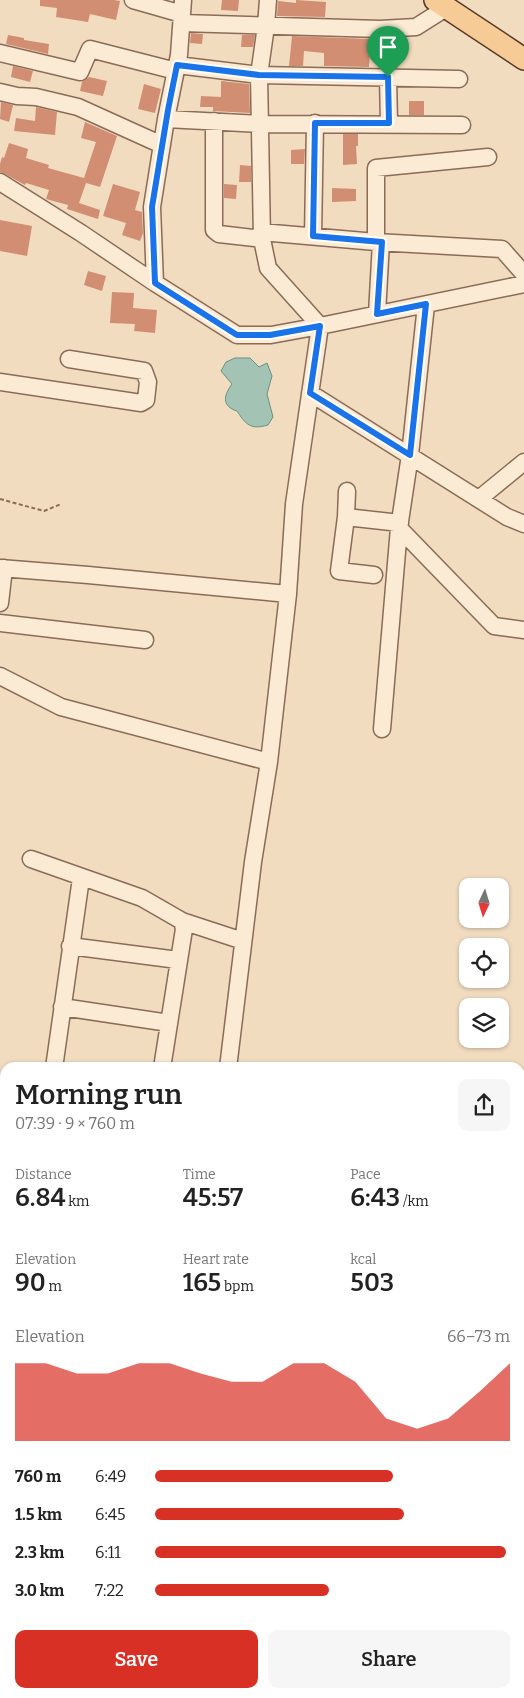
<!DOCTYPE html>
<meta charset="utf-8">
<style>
:root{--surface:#fff;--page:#f6f6f6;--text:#222;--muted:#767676;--accent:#d93025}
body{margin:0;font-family:Bitter,serif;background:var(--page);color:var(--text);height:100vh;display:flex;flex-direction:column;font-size:19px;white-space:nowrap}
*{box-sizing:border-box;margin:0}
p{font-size:16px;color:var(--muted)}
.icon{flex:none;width:28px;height:28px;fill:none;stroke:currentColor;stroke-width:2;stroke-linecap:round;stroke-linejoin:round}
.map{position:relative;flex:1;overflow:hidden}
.panel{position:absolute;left:0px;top:1062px;width:525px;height:636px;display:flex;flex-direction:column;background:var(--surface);border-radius:15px 15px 0 0;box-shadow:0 1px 4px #0004}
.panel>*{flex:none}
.needle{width:32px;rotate:184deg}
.fabs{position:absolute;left:459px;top:878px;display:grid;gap:10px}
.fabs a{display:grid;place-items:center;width:50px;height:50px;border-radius:10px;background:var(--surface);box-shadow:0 1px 4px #0004;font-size:25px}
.pin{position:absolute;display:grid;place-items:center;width:42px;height:42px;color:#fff;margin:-51px -21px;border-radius:50% 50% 50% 0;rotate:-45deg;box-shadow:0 0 5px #0007}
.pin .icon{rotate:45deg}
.round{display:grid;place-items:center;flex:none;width:52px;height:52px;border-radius:10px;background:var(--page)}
.overview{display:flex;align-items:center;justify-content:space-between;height:85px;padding:0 15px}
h1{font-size:28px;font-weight:600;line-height:38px}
.metrics{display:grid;grid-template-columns:repeat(3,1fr);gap:8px;height:85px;padding:5px 15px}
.metrics div{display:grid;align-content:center}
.metrics b{font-size:25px;font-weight:600}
.metrics small{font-size:14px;font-weight:400}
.metrics p{font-size:14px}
.chart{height:140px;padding:10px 15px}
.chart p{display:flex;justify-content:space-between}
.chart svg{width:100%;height:90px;margin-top:5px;fill:var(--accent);opacity:.7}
.primary-button{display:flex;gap:10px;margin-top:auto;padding:10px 15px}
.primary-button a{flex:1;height:58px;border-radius:10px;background:var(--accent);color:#fff;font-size:20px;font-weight:600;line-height:58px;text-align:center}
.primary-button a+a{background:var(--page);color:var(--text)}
ul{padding:0 15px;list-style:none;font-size:16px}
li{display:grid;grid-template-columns:80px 60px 1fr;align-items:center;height:38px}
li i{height:12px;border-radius:6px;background:var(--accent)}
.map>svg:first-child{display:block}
</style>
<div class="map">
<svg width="524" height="1698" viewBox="0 0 524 1698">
<rect width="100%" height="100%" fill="#f1dcc0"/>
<path fill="#a3c3b5" stroke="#6a9182" d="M235,358H250L259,367L267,363L272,376L267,394L273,417L268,425C251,430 246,425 237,411C221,406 224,395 232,384L221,371L226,362Z"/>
<path fill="#d18e73" d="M40,0H114L120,1L116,20L90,14L88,22L56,17L57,8L40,6Z
M222,0H239L238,11L221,10Z
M296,0L326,2L325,17L277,16L278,1L296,3Z
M191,33L203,34L202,44L190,43Z
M8,35L24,38V40L49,44L48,54L6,44Z
M242,35H255L253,47H241Z
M292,36L369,39L403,38V48H380L379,52H370L369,67L324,66V53L304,51L303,66H289Z
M13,66L33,71L30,82L11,77Z
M89,77L107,81L103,96L80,91L82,82Z
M221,81L249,84L250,113L213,111V107H200L201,96L221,97Z
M144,84L161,89L155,113L138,109Z
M409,101H424V115H409Z
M1,102L13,105L9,122L0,119Z
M36,107L57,112L55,135L14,131L16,118L35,121Z
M85,122L117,136L100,187L86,183L79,203L100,210L98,219L67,209L68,205L46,199L49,190L26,183L25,185L5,174L0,172V164L2,157L4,158L9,143L28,149L26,158L49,165L48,168L84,178L96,142L81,138Z
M343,134H358V146H356L357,164L343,165Z
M305,149L304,164H291V150Z
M240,165L251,166V182H239Z
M113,184L140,192L135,210L142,212L143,233L140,241L122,235L126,223L103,216Z
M224,184L237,185L236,199L224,198Z
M332,188L356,189V201L332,202Z
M0,220L32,226L27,256L0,251Z
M88,271L106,276L102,291L84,285Z
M112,292L134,293L133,308L157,310L155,333L134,331L135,324L110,323Z"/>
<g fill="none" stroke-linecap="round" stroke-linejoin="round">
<defs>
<path id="minor" d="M133,0L182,14
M182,23L380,29L416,27L446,8
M0,53L80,72L90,49L176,71
M177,65L259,75L459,79
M388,77L389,123
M0,92L17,96L36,97L78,107L162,145
M166,119L260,124L462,125
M214,121V230L219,234L262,239
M0,182L81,233L155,283L237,335H271L320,326L524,284
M261,232L376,242L502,249L524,274
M313,236L315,123
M376,242V168L488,157
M155,283L152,207L166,119L179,55L183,0
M377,314L381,242
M0,382L128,401L141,403L146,400L148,382L144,371L69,359
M310,393L507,517L524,524
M480,498L524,462
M346,517L347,491
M399,528L494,626L524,630
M0,568L88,575L288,594
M374,575L339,571L346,517L400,523
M0,603L4,568
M0,623L145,640
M0,676L61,707L269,762
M382,729L399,528L410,455L426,305
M31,859L142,898L182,921L184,929L162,1068
M182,921L243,941
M70,946L178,960
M62,1007L169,1023
M54,1068L81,878
M228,1068L253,862L269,762L288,594L294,504L320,326L268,268L262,239L259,75L266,26L268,0
M520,1496H522L520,1456L524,1455
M253,1698V1694"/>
<path id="major" d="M435,0L524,59
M0,1242H5
M520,1261H524
M520,1277H524"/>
</defs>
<use href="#minor" stroke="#8b6b57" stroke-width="19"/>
<use href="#major" stroke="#583a2b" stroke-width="24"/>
<path stroke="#8b6b57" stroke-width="2" stroke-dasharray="4 2.5" stroke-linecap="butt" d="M0,499L44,511L61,504"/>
<use href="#minor" stroke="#fbead4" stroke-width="16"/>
<use href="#major" stroke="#f7cb95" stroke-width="21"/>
</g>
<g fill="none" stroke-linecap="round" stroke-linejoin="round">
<defs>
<path id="route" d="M177,65L259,75L388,77L389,123H315L313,236L382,242L377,314L426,304L410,455L310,393L320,326L270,335H237L155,283L152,207L168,110Z"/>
</defs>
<use href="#route" stroke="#fff" stroke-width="10"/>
<use href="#route" stroke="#1a73e8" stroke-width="6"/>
</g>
</svg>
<div class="fabs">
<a><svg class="needle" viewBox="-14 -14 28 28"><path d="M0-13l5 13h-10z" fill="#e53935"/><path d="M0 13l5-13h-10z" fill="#767676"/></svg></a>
<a><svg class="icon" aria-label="locate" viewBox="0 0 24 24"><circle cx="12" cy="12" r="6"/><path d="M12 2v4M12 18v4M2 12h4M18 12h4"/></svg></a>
<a><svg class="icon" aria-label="layers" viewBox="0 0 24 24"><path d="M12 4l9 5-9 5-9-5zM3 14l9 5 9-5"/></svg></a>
</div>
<div class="pin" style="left:388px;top:77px;background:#1e9e55"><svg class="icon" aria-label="arrive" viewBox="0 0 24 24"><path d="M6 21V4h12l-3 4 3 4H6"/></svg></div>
<section class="panel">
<div class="overview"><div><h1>Morning run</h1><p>07:39 · 9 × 760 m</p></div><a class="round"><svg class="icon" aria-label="share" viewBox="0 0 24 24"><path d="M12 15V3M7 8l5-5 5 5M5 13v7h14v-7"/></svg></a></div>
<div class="metrics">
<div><p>Distance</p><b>6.84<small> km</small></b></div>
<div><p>Time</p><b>45:57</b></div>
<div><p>Pace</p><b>6:43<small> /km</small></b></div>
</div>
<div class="metrics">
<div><p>Elevation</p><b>90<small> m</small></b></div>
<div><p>Heart rate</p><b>165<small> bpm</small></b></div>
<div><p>kcal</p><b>503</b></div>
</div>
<div class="chart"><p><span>Elevation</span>66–73 m</p>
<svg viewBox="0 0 160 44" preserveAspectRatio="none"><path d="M0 44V6L10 6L20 11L30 11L40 6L50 6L60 11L70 15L80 15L90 6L100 6L110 15L120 33L130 38L140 33L150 20L160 6V44z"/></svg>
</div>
<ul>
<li><b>760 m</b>6:49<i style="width:67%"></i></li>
<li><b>1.5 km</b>6:45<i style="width:70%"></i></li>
<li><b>2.3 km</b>6:11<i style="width:99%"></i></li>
<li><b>3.0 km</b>7:22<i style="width:49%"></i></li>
</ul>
<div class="primary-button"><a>Save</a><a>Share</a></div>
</section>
</div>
